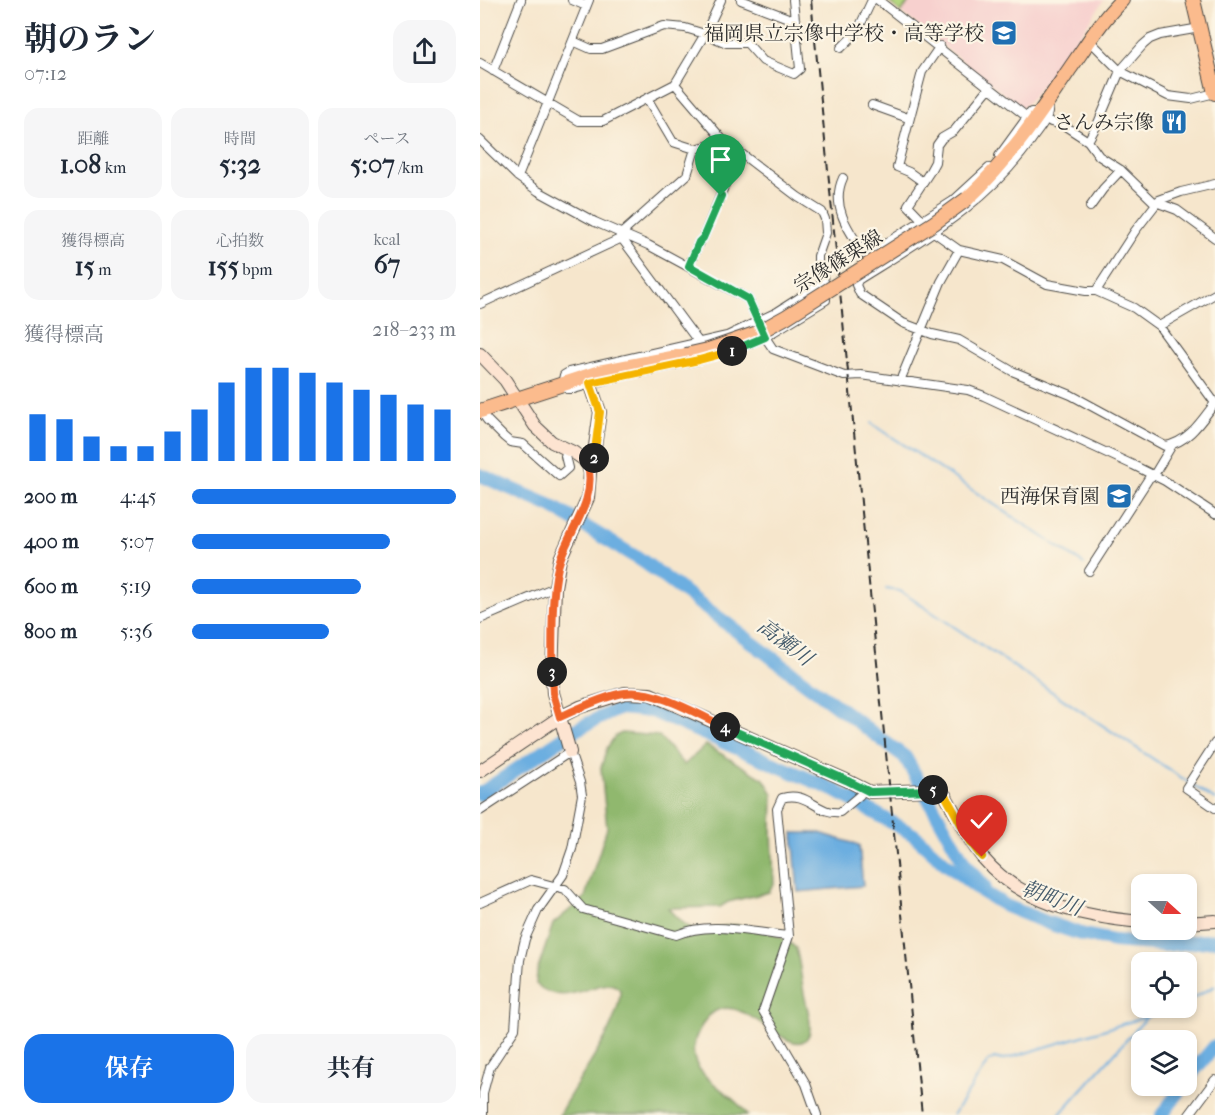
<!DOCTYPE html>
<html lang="ja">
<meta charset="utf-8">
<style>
:root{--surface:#fff;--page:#f6f6f7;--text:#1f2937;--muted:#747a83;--accent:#1a73e8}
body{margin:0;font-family:"IM FELL French Canon","Noto Serif JP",serif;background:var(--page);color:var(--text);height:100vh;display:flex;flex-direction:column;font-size:22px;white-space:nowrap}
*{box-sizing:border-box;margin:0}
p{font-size:20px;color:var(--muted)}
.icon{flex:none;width:33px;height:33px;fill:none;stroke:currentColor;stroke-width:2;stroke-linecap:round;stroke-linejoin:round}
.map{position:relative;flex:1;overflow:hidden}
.details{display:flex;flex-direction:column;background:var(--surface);width:480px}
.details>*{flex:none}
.needle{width:39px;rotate:111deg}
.fabs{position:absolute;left:651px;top:874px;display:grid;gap:12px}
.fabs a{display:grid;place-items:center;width:66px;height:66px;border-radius:12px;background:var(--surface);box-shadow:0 3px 9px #0003;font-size:30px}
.pin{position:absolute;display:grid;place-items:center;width:51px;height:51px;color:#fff;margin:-62px -26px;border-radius:50% 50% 50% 0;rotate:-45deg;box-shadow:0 0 6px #0007}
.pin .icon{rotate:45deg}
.km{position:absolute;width:30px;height:30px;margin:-15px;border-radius:50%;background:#222;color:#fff;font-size:16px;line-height:30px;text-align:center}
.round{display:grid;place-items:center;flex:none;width:63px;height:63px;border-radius:18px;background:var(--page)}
.headline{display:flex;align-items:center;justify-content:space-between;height:102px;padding:0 24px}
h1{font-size:33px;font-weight:700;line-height:45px}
.stats{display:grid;grid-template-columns:repeat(3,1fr);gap:9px;height:102px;padding:6px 24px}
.stats div{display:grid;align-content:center;border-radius:15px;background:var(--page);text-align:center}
.stats b{font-size:26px;font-weight:700}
.stats small{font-size:16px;font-weight:400}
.stats p{font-size:16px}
.chart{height:168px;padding:12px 24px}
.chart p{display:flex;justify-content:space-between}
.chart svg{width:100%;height:108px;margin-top:6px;stroke:var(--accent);stroke-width:6}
.button{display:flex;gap:12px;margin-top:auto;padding:12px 24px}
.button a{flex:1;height:69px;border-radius:18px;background:var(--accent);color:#fff;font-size:24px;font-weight:700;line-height:69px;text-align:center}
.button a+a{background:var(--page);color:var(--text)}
ul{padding:0 24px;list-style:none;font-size:20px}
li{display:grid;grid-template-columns:96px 72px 1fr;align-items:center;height:45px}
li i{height:15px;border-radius:8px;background:var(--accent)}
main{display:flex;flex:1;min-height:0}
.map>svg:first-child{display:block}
</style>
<main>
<section class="details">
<div class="headline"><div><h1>朝のラン</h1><p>07:12</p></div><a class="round"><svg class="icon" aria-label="share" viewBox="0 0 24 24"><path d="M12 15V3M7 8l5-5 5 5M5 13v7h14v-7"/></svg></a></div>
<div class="stats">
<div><p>距離</p><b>1.08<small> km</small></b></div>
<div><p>時間</p><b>5:32</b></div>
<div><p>ペース</p><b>5:07<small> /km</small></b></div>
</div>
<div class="stats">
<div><p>獲得標高</p><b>15<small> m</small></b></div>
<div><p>心拍数</p><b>155<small> bpm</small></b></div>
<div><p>kcal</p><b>67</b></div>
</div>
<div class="chart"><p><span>獲得標高</span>218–233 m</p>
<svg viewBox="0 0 160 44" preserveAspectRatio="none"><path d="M5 44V25M15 44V27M25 44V34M35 44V38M45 44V38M55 44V32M65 44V23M75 44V12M85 44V6M95 44V6M105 44V8M115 44V12M125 44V15M135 44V17M145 44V21M155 44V23"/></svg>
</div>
<ul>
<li><b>200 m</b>4:45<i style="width:100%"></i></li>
<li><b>400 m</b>5:07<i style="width:75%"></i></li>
<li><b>600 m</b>5:19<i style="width:64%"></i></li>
<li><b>800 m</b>5:36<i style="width:52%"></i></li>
</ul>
<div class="button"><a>保存</a><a>共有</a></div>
</section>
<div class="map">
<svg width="735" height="1115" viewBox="0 0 735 1115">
<rect width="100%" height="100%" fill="#fcf5e5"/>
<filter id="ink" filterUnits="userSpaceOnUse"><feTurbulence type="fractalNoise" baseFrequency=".0167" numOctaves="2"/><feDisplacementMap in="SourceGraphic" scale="12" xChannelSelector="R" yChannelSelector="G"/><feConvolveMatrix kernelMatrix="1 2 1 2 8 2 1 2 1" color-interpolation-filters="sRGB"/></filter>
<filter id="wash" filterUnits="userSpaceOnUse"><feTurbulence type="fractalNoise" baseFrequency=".008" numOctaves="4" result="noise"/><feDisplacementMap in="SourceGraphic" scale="24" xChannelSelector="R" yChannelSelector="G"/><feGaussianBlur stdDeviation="1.35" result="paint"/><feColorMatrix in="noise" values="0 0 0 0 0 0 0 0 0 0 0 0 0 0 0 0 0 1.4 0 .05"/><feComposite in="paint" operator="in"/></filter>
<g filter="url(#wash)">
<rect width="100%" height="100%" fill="#f6e6cc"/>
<path fill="#f7d0ce" d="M406,0H624L579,66L542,109Z"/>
<path fill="#b5d880" stroke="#708256" stroke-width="1.5" d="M407,0H431L421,12Z"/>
<path fill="#90b86e" stroke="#5e724c" stroke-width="1.5" d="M142,733L179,736L204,765L226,745L284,779L293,794L292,830L294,884L289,892L248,902L240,907L188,908C197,919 212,933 227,931C236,929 246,925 255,925C276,926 300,934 316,948C320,963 321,978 324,993C326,1005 331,1017 330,1029C330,1033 328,1038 324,1041C301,1054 253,978 224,1022C190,1072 245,1083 268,1115H79C96,1080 140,1029 140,990C124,969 89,1014 56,984L57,972L73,924L105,897L127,828L121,768L127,748L135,736Z"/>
<path fill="#6caee0" stroke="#4c6c86" stroke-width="1.5" d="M313,833H340L379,845L383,886L318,892Z"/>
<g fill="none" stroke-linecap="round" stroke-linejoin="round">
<path stroke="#6caee0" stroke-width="2" d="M391,423L604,564
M406,589L420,591L735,800
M706,1002L735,986
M473,1115L508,1062L514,1058L522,1060L696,1008
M579,1115L667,1017"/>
<path stroke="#6caee0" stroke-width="14" d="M0,475L71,506L164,562L425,757L484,862L504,886
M0,794L95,730L140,708L172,711L354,790L434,835L465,863L500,890L526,906L568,923L604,935L634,941L685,945L735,940
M706,1080L735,1046
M682,1115L703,1086"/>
</g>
</g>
<g filter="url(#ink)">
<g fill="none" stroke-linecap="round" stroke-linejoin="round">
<defs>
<path id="street" d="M92,0L106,6
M261,0L316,21
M398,0L547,117
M609,40L640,71L688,96L711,99L735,93
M93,41L111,49H122L184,26L205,28L225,34L247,43H267L283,61L314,74L320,69L313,0
M361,48L377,32L392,0
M0,63L99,121H123L195,84L225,34L241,0
M13,71L41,0
M195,84L242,139L318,197L342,212L345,219L346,233L338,256V267L343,275L346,300L285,337L259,348L219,360L136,377L94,389H87L82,384L84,375L89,372L247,336L297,312L344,282
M510,87L474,131L462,138L457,145L455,162L449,173L428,205L455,233L479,250L523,260L567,284L606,291H616L654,308L679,326L735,403
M167,98L193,142L215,149
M567,102C572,115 562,125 555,135C510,202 445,238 378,280L376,285L380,294L423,323L452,334L479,340L532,371L591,395L685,446C708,443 722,420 735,403
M392,105L428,118
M0,140L38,177L58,191L115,222L168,245L268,299L285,337L293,349L364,376L381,375L488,390L504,396L653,465L685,481L735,514
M608,141L618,123L640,71L663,45L670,39L680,35L720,28
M519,156L551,112H556L571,122L585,126L608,141L619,156L641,170L673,201L697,210L735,238
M38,177L109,0
M363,178C349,208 372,235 388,259
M443,182L429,172L417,167L442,72L460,46
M610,207L623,189L641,170
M141,234L207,175L215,149L238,143L242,139
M140,236L220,344
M386,256L473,201L509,168
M209,266L219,242L223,238L258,153
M616,291L655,231L679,200L701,192L735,184
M0,304L142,238
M679,326L735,294
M420,381L461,282L479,250
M1,411L7,420L24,437L30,442L43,444L79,476L88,468L85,456L87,450
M609,571L669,478L674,475L692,445
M0,619L75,587
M735,743L706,788L735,808
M0,811L90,752L100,782L102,795L92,849L83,875L58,910L45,939L40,960L35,1029L10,1067L3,1093V1115
M0,903L51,880L85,889L103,909L196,935C232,920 271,933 309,936
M337,1115L326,1084L283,1011L309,936L297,809L302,798C328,790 337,815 360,812L380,795L383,789
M709,1115L735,1080"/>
<path id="secondary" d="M0,354L25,380L55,426L72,442L93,452L103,459L108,466L110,473L108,498L80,559L75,587L72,676L73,693L90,752
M108,466L113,460L120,412L110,383
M0,771L80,717L100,707L145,693L170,694L366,780L390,792L451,790L465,795C477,816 487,839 503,858C541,904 605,917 662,922
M706,923L735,921"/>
<path id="primary" d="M713,0L735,93
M487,199C529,160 558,116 589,70C606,46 621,20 642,0
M0,411L123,371L206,355"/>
</defs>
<use href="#street" stroke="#494743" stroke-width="10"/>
<use href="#secondary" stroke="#494743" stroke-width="14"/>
<use href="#primary" stroke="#494743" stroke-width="16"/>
<use href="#street" stroke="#fff" stroke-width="8"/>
<use href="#secondary" stroke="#fde4d1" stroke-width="12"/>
<use href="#primary" stroke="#fbbb8d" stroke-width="14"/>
<path stroke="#2b2b2b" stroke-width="2" stroke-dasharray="9 4.5" stroke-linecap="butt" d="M331,0L442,1115"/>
<defs>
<path id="primary-bridge" d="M206,355L228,350L277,333L306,317L454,223L487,199"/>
</defs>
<use href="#primary-bridge" stroke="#494743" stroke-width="16" stroke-linecap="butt"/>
<use href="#primary-bridge" stroke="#fbbb8d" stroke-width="14"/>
</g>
</g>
<g fill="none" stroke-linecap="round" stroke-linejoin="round" filter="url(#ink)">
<defs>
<path id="split-1" d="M241,196L223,238L219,242L209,266L268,299L285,337L252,351"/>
<path id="split-2" d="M114,458L120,412L110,383L219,360L252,351"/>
<path id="split-3" d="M72,672C73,639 70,587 81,557C92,527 116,499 108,466L114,458"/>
<path id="split-4" d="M72,672L73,693L80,717C97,709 127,695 145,693C176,689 217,714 245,727"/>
<path id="split-5" d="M245,727L366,780L390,792L453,790"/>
<path id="split-6" d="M453,790L465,795L492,844L502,857"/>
</defs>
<use href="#split-1" stroke="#fff" stroke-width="12"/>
<use href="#split-2" stroke="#fff" stroke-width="12"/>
<use href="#split-3" stroke="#fff" stroke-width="12"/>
<use href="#split-4" stroke="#fff" stroke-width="12"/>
<use href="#split-5" stroke="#fff" stroke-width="12"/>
<use href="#split-6" stroke="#fff" stroke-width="12"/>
<use href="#split-1" stroke="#22a559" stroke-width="8"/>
<use href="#split-2" stroke="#f5b400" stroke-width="8"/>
<use href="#split-3" stroke="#f0652b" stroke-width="8"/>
<use href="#split-4" stroke="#f0652b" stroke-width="8"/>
<use href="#split-5" stroke="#22a559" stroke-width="8"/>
<use href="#split-6" stroke="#f5b400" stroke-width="8"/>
</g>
<defs>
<symbol id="school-square" viewBox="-11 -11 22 22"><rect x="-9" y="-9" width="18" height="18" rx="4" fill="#1f6fb2" stroke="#fcf5e5"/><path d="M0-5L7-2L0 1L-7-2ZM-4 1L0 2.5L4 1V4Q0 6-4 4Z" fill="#fff"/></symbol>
<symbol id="restaurant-square" viewBox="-11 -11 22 22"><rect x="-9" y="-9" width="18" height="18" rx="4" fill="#1f6fb2" stroke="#fcf5e5"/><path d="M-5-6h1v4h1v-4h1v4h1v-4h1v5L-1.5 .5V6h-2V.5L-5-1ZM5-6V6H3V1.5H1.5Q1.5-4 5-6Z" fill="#fff"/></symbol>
</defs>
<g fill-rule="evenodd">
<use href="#school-square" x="509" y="18" width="30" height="30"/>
<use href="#restaurant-square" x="679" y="107" width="30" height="30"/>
<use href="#school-square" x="624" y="481" width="30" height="30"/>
</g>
<g text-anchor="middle" stroke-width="4.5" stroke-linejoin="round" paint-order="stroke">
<g font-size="20" fill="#2b2b2b" stroke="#fcf5e5" text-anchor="end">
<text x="504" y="40">福岡県立宗像中学校・高等学校</text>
<text x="674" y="129">さんみ宗像</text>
<text x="620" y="503">西海保育園</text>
</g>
<g font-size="20" fill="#2b2b2b" stroke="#fcf5e5">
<text transform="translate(358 261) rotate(-32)" y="7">宗像篠栗線</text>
</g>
<g font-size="21" font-style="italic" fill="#42596a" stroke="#fcf5e5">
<text transform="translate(305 642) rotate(37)" y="7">高瀬川</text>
<text transform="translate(572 898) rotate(21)" y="7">朝町川</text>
</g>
</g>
</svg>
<div class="fabs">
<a><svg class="needle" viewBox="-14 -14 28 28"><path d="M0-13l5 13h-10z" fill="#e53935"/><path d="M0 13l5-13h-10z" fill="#747a83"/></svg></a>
<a><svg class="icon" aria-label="locate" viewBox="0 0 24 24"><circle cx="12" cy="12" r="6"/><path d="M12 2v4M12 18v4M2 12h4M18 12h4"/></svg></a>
<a><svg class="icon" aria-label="layers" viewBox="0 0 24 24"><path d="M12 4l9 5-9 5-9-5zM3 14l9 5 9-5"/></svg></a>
</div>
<div class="pin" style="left:241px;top:196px;background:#1e9e55"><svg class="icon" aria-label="arrive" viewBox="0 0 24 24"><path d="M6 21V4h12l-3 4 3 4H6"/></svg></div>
<div class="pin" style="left:502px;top:857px;background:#d93025"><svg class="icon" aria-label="check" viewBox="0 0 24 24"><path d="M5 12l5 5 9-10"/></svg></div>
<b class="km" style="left:252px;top:351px">1</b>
<b class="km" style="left:114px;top:458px">2</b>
<b class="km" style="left:72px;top:672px">3</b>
<b class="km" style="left:245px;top:727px">4</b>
<b class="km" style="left:453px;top:790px">5</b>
</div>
</main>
